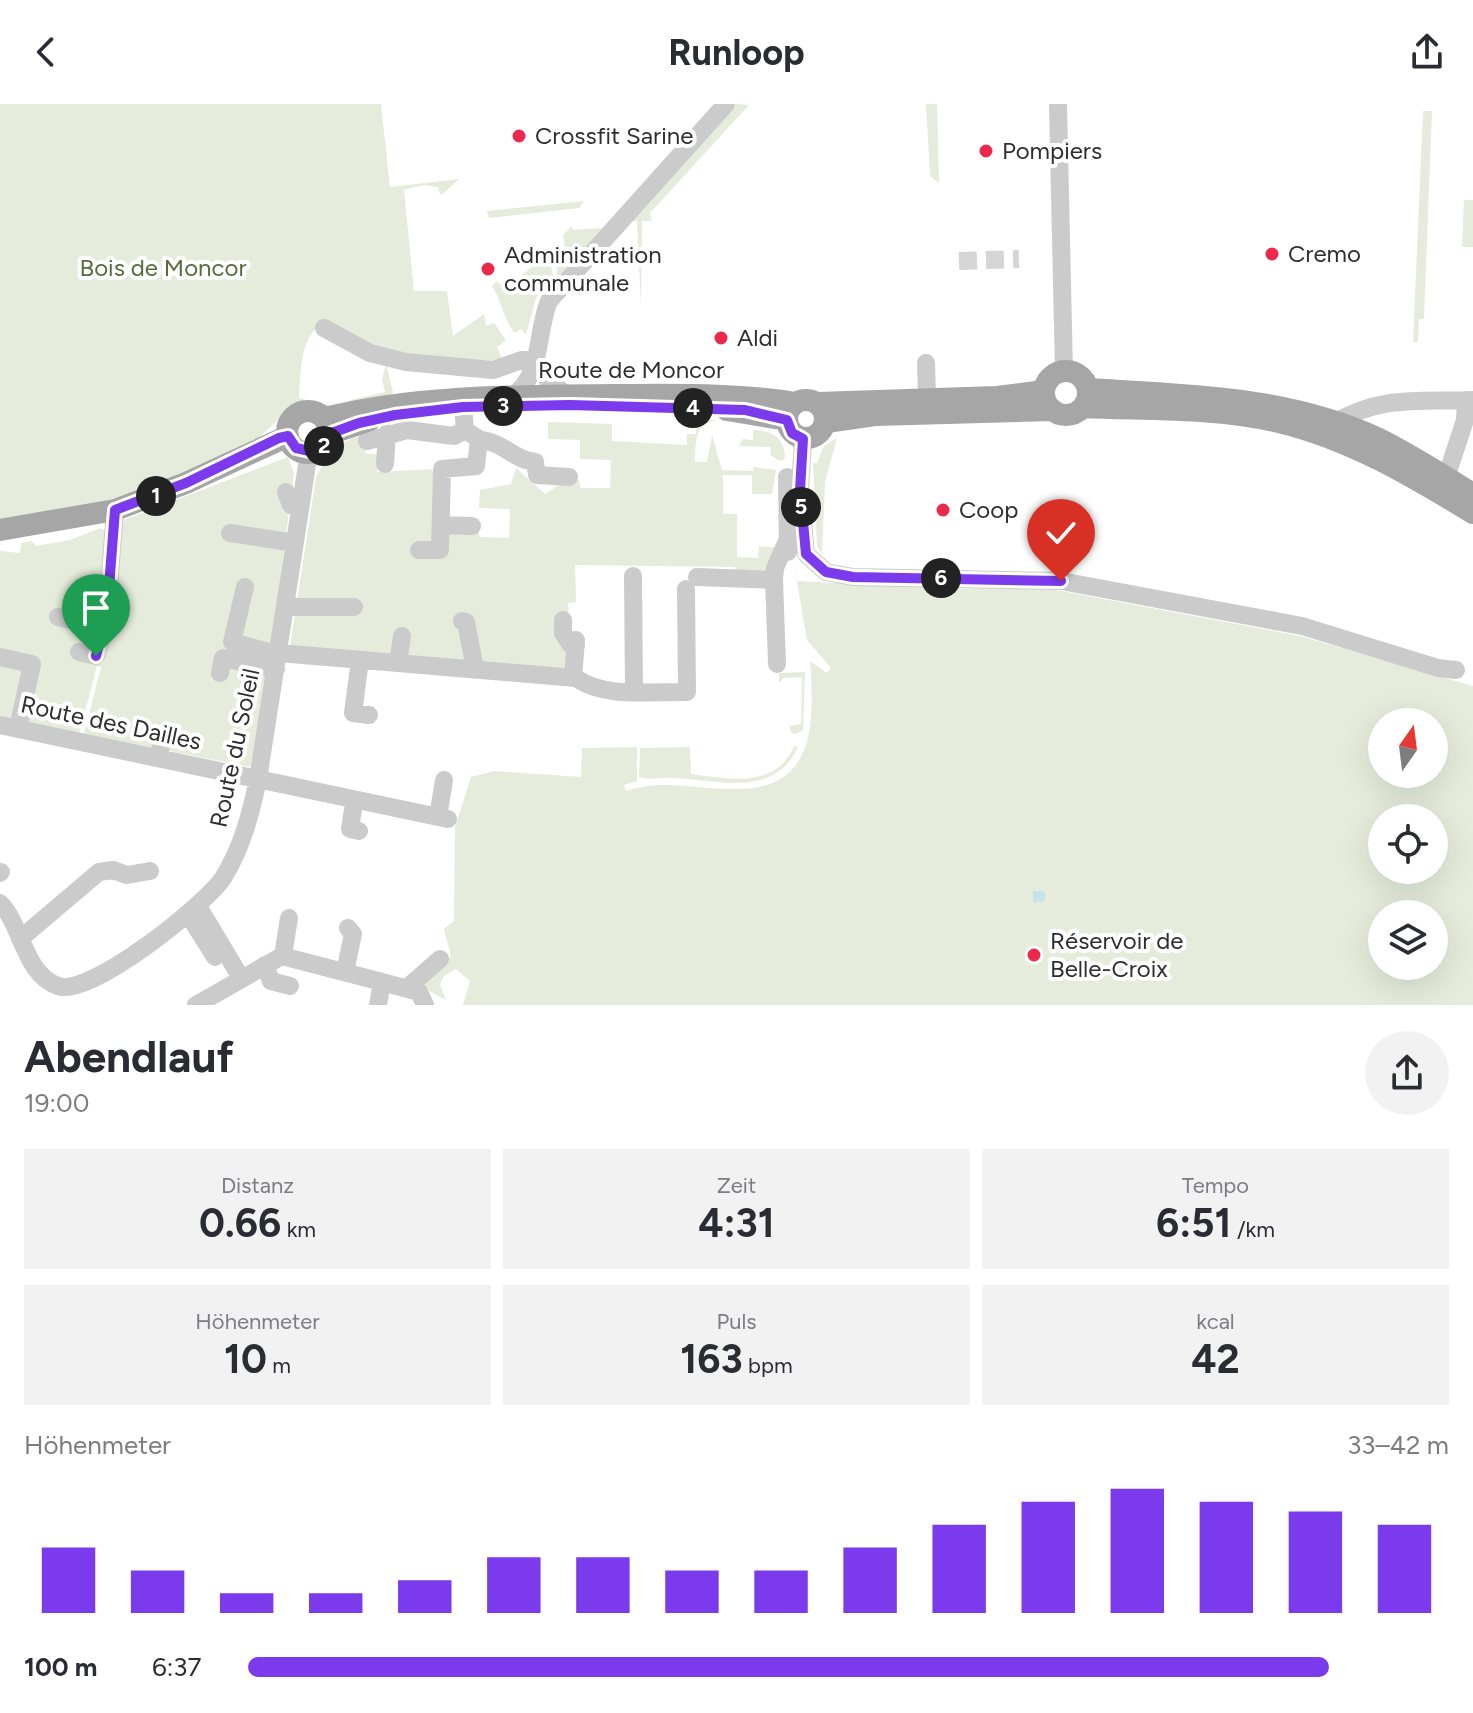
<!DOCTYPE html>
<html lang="de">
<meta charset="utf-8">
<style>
:root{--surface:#fff;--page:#f2f2f3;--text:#2b2b33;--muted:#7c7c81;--accent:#7c3aed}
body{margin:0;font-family:Figtree,sans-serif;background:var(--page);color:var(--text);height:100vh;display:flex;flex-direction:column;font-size:30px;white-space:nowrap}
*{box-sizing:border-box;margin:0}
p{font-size:26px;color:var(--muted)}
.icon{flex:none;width:44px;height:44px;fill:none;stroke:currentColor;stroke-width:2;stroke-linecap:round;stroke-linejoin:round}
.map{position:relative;height:901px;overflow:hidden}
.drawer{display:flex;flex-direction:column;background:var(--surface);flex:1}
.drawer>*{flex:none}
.needle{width:52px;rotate:14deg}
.controls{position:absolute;left:1368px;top:604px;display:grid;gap:16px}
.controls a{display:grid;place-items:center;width:80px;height:80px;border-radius:50%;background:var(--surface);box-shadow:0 8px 32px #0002;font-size:40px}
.pin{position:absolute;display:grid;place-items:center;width:68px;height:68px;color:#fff;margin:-82px -34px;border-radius:50% 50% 50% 0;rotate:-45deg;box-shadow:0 0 8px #0007}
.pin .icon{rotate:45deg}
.km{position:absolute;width:40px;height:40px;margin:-20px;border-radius:50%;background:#222;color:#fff;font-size:22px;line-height:40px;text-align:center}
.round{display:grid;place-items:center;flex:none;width:84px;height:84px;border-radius:42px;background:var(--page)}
.summary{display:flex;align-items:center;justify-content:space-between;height:136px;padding:0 24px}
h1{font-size:44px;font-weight:700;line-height:60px}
.figures{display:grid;grid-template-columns:repeat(3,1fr);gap:12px;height:136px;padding:8px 24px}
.figures div{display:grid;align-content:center;border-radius:0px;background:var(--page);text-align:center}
.figures b{font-size:40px;font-weight:700}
.figures small{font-size:22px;font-weight:400}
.figures p{font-size:22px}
.chart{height:224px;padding:16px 24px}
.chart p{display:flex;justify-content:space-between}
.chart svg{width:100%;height:144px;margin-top:8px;stroke:var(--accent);stroke-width:6}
ul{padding:0 24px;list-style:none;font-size:26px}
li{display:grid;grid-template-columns:128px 96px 1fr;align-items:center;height:60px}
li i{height:20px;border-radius:10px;background:var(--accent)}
header{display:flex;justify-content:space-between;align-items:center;height:104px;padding:0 24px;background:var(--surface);font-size:36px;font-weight:700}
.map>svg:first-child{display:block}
</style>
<header><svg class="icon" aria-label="back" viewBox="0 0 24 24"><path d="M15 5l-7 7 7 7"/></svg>Runloop<svg class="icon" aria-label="share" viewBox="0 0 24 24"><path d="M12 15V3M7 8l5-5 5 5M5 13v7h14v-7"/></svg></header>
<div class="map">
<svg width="1473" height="901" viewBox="0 0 1473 901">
<rect width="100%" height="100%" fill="#fff"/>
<path fill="#e6ecdb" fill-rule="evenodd" d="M0,0H381L390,83L459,75L443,90L440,91L438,83L424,81L404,86L414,187H447L453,232L484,210L486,222L494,219L506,236L497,243L503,257L407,253L376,247L324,218C299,233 301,268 299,294L331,302L350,300V296L385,288L382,275L386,260L393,288L391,294L345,306L300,299L290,304L260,333L147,386L67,409L0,418Z
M736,0L749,1L650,109L652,117H642L641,203L637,117H631Z
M926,0H937L939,79L930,72Z
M1423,7H1432L1424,215H1419L1418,238H1413Z
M1464,96H1473V143H1462Z
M584,97L579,104L489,114L487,107Z
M572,122L573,126L603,124L558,174L556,158L566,152L563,131Z
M543,155L551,161L553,174L536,194L526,231L521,225L514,229C503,213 503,200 492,182L497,177L504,184Z
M697,316H719C694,319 696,335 695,358H707L712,331L722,366L753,367V363L776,366L772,390H752V371H723V410H737V453L758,454L759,442L779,444L766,467L736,470L735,463L575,461L576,498L568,499L570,523L565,566L290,543L316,373L331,346L363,328L366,350H377V368L432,365L449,413L479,415V433L509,434L510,405L479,404L480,386L511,380L516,364L545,390L564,378L579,376L580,384H610L611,356L580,355V336L548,335V318L612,320V337L687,341V330H696Z
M753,326C772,326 785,334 785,354L781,357L771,352L770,343L739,342L743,335L753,336Z
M837,334L825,378L822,450L817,441L813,359H817L824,342Z
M288,353L294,369L263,608L250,663L84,630L101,563L97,562L79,630L0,614V447L20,449L21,439L32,437L36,442L70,436L100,424L116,432L124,416Z
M789,433L797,477L961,485L1045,484L1300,532L1473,582V901H463L470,877L456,865L444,872L440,881L446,896L418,881L451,852L444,825L454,817L455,723L471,673L494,667L581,673L582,644L637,643V677L624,681L626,687C663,674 699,686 737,685C817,685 814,617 810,557L827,569L831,564L807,536ZM1382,618H1434V670H1382ZM1382,714H1434V766H1382ZM1382,810H1434V862H1382Z
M805,568L803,626L796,630L791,629L790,622L801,620L802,573L784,574L779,579V569Z
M794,642L798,643C776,693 719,677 675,674C664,673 649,677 639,673L640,644L690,643L691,670C729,675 776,685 794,642Z"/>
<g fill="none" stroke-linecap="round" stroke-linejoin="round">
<path stroke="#c6e2ed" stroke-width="4" d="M1035,797V789H1042L1044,791L1042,796L1036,795V791L1039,790L1042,792L1039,793"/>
<path stroke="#d5d5d5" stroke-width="18" stroke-dasharray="18 9" stroke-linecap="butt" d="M959,157L1019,155"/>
<path stroke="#cbcbcb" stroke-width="18" d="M1058,0L1064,268
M324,224L370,249L406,258L493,266L522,256H536
M536,256L548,276L567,291
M926,259L927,294
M512,292C543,272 536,228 549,197L726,0
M1334,319C1382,291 1419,298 1473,296
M479,335C507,340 512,355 535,358L537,371L569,373
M803,335L800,386L806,450L826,468L853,473L1061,477L1302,522L1438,564L1456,566
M367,337L407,326L454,332L465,326
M385,360L387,329
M787,373L788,448
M1446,374L1465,316L1466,296
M286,388L291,401L299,404
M441,421L472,422
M230,429L295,439
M419,446H440L442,365L476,362L479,335L465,326L463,303
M633,472L634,587
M697,473L774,476L775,464L786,439
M774,476L777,560
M245,483L232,538L279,551
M286,503H354
M58,513L71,516L107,502
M563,516V529L570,540L576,542
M462,517L466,518L475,565
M79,548L96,552L107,509L115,406
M279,549L576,574C605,595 653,587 687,588L686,485
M0,553L32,560L18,625
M360,556L353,609L369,611
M398,559L402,532
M220,569L223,554L276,565
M573,574L576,536
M0,621L448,715
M159,653L163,630
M354,698L350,725L359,727
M438,713L444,676
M0,769L1,768
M0,799C22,821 24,870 58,882C89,894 205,801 223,774C242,744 251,709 258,675L309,348
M198,802L241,874
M188,810L215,853
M20,835L99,768L113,766L127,771L150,767
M283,852L289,814
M265,861L271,877L290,882
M345,868L353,830L348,824
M382,878L419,888L425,901
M408,883L440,855
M196,901L282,852L382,878L378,901"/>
<path stroke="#a6a6a6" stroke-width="22" d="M1044 289a22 22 0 1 1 44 0a22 22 0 1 1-44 0Z
M1088,285C1185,291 1286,292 1377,334C1410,350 1442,371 1473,390
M787 315a19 19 0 1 1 38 0a19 19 0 1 1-38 0Z
M818,299L997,293L1044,287
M1083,303C1148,306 1216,303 1279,318C1350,335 1412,372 1473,409
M727,306L787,316
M287 328a21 21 0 1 1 42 0a21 21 0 1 1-42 0Z
M325,314C418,291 516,292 612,291C673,291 735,289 795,299
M826,318L875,311L1053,306
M329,330L370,316
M0,426L115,406L186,379L288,332"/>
</g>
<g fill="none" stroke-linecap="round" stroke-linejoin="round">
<defs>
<path id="route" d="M96,552L107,509L115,406L186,379L279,334L288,332L296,344L314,348L324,342L329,330L359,319L395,311L463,303L570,301L745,306L787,316L792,329L803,335L800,386L806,450L826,468L853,473L1061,477"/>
</defs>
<use href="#route" stroke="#fff" stroke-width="16"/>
<use href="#route" stroke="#7c3aed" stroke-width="10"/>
</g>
<g fill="#ec294c" stroke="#fff" stroke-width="3">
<circle cx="519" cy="32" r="8"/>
<circle cx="986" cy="47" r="8"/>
<circle cx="1272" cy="150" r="8"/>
<circle cx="488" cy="165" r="8"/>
<circle cx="721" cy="234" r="8"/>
<circle cx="943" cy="406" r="8"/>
<circle cx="1034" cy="851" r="8"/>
</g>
<g text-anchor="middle" stroke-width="8" stroke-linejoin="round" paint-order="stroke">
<g font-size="24" fill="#2e2e2e" stroke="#fff" text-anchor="start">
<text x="535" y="40">Crossfit Sarine</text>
<text x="1002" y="55">Pompiers</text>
<text x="1288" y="158">Cremo</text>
<text x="504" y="159">Administration<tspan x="504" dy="28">communale</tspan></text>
<text x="737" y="242">Aldi</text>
<text x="959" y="414">Coop</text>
<text x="1050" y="845">Réservoir de<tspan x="1050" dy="28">Belle-Croix</tspan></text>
</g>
<g font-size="24" fill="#566b39" stroke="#fff">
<text x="163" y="172">Bois de Moncor</text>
</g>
<g font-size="24" fill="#2e2e2e" stroke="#fff">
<text x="631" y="274">Route de Moncor</text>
<text transform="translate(111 619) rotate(12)" y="8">Route des Dailles</text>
<text transform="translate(235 644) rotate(-78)" y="8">Route du Soleil</text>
</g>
</g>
</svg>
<div class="controls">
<a><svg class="needle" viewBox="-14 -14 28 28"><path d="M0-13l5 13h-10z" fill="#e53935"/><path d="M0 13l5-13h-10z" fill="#7c7c81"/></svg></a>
<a><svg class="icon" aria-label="locate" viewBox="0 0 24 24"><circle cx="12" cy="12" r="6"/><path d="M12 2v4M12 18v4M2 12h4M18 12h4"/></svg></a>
<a><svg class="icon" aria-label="layers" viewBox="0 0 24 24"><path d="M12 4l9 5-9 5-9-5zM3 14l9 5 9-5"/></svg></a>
</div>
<div class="pin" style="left:96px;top:552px;background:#1e9e55"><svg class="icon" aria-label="arrive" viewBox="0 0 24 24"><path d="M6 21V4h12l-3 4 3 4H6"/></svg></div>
<div class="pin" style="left:1061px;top:477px;background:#d93025"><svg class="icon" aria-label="check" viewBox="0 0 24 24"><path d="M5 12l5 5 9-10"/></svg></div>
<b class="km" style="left:156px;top:392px">1</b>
<b class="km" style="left:324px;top:342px">2</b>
<b class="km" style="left:503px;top:302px">3</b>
<b class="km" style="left:693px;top:304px">4</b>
<b class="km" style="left:801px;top:403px">5</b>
<b class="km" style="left:941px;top:474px">6</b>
</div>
<section class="drawer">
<div class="summary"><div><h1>Abendlauf</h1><p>19:00</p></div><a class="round"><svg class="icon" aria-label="share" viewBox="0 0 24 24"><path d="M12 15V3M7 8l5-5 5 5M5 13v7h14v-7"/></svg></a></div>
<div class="figures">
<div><p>Distanz</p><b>0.66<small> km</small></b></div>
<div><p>Zeit</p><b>4:31</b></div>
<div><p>Tempo</p><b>6:51<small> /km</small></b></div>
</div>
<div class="figures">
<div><p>Höhenmeter</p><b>10<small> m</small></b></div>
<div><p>Puls</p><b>163<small> bpm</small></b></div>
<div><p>kcal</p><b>42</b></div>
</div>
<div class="chart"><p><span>Höhenmeter</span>33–42 m</p>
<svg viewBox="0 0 160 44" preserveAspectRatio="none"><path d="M5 44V24M15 44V31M25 44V38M35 44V38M45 44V34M55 44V27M65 44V27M75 44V31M85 44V31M95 44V24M105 44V17M115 44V10M125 44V6M135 44V10M145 44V13M155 44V17"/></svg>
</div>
<ul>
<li><b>100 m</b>6:37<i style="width:90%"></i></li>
</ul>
</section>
